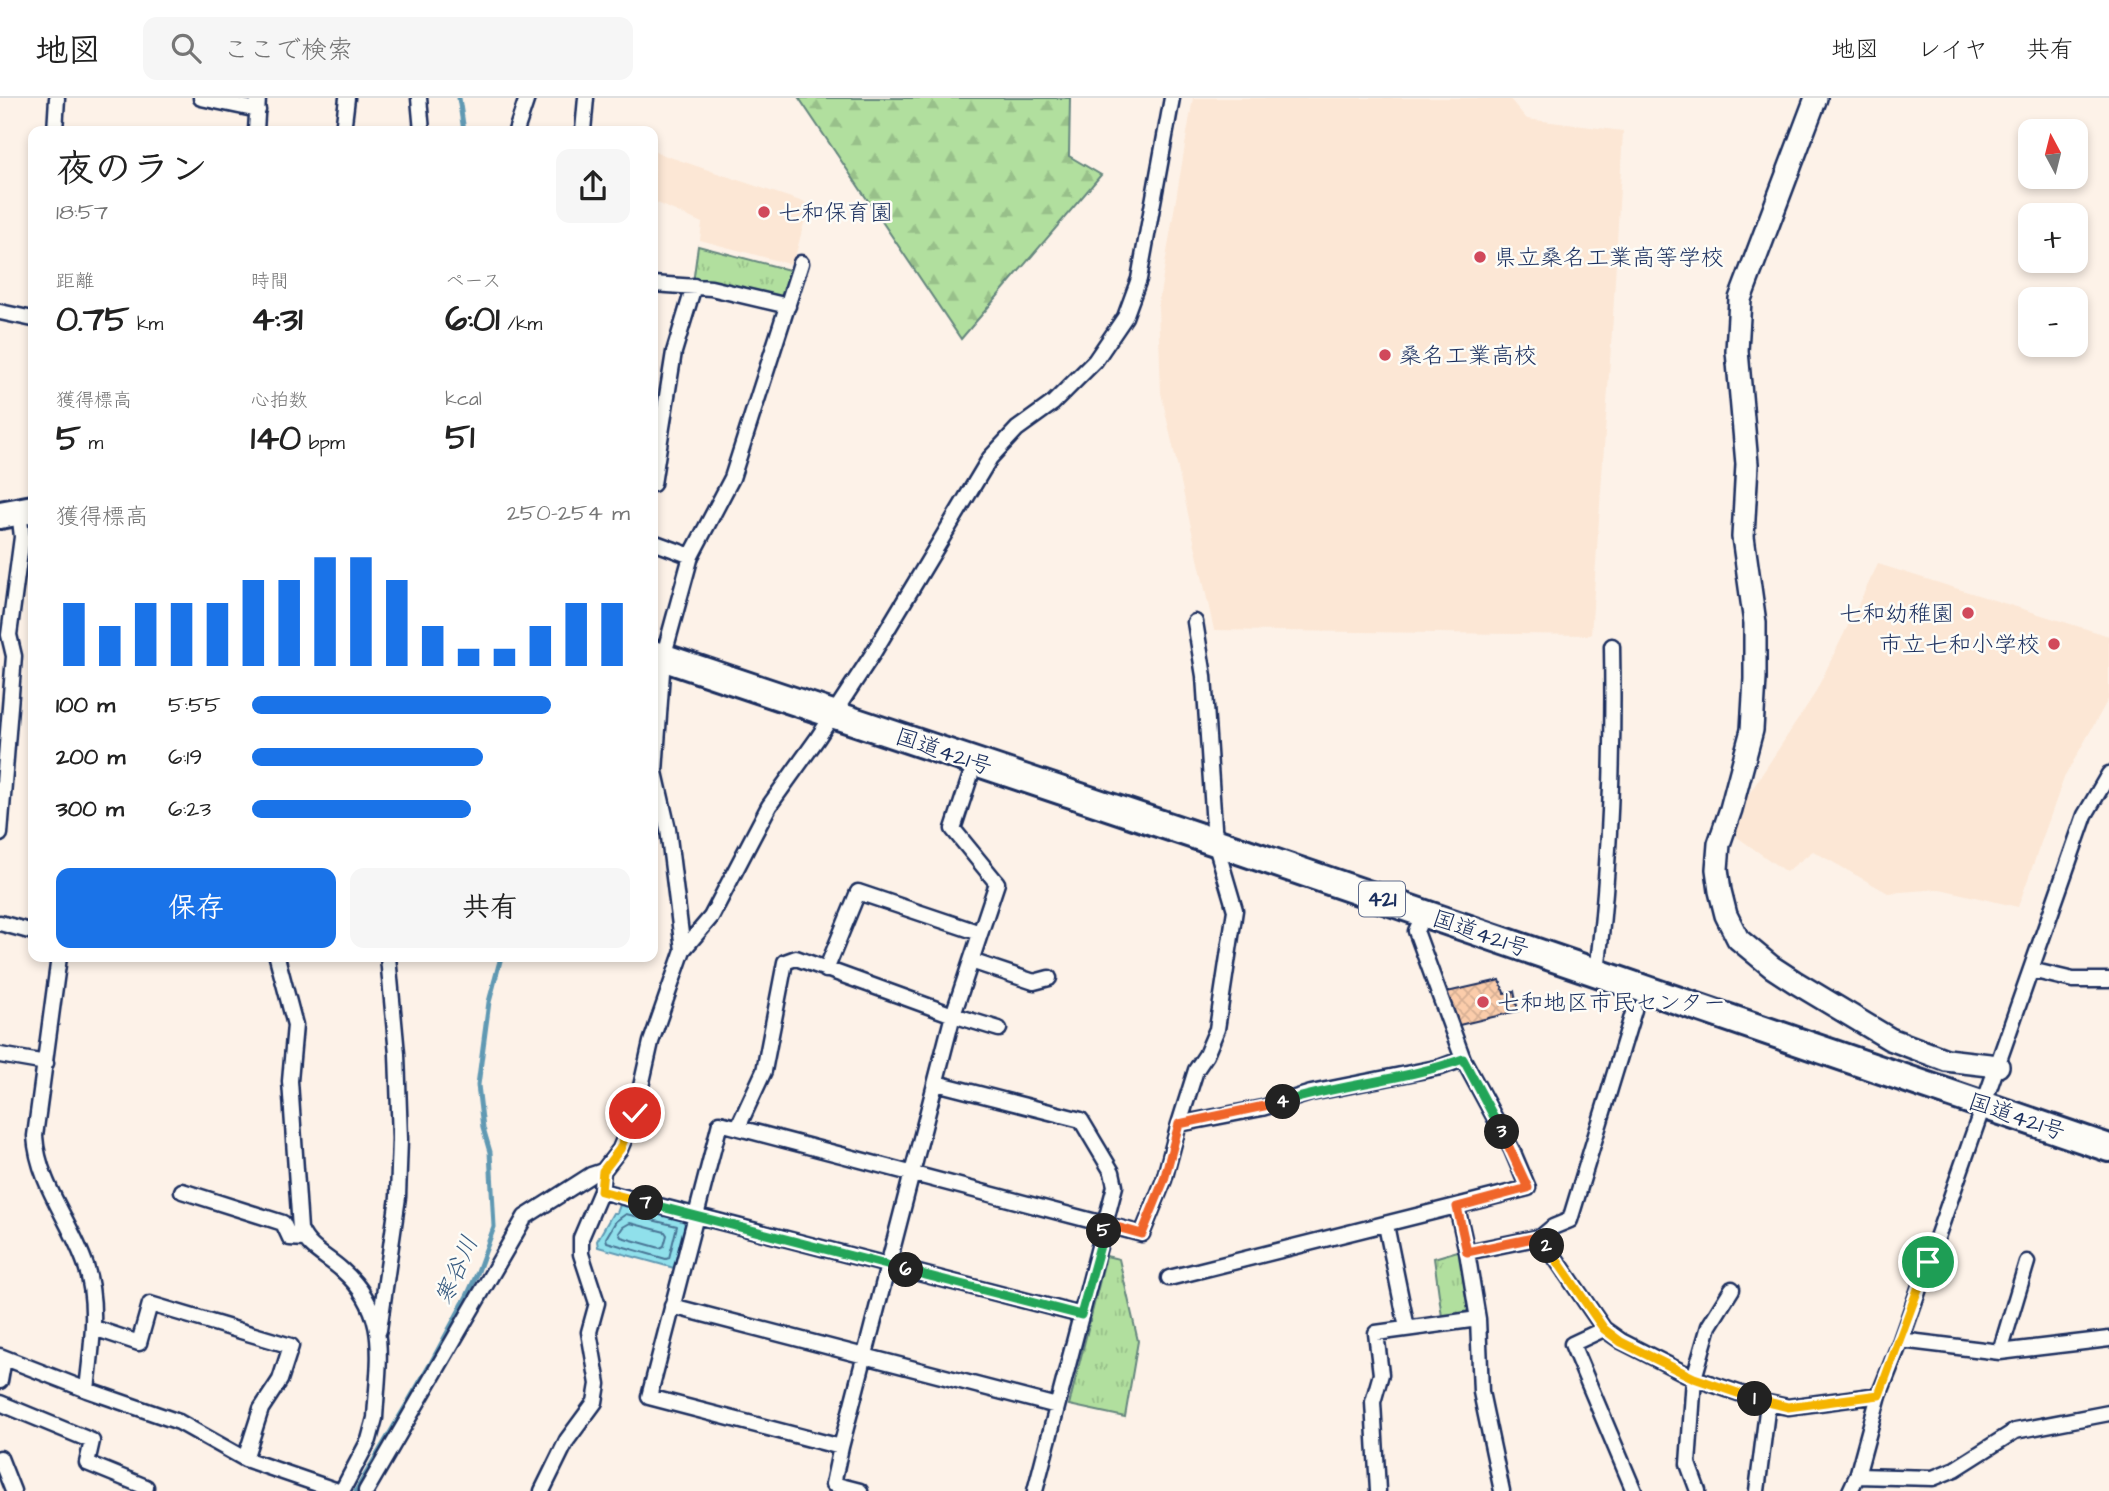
<!DOCTYPE html>
<html lang="ja">
<meta charset="utf-8">
<style>
:root{--surface:#fff;--page:#f6f6f6;--text:#222;--muted:#767676;--line:#e0e0e0;--accent:#1a73e8}
body{margin:0;font-family:"Architects Daughter","Klee One",sans-serif;background:var(--page);color:var(--text);height:100vh;display:flex;flex-direction:column;font-size:26px;white-space:nowrap}
*{box-sizing:border-box;margin:0}
p{font-size:23px;color:var(--muted)}
.icon{flex:none;width:38px;height:38px;fill:none;stroke:currentColor;stroke-width:2;stroke-linecap:round;stroke-linejoin:round}
.map{position:relative;flex:1;overflow:hidden}
.details{position:absolute;left:28px;top:28px;width:630px;height:836px;display:flex;flex-direction:column;background:var(--surface);border-radius:14px;box-shadow:0 4px 10px #0003}
.details>*{flex:none}
.needle{width:46px;rotate:353deg}
.fabs{position:absolute;left:2018px;top:21px;display:grid;gap:14px}
.fabs a{display:grid;place-items:center;width:70px;height:70px;border-radius:14px;background:var(--surface);box-shadow:0 4px 10px #0003;font-size:35px}
.pin{position:absolute;display:grid;place-items:center;width:60px;height:60px;color:#fff;margin:-30px;border:4px solid #fff;border-radius:50%;box-shadow:0 2px 7px #0007}
.km{position:absolute;width:35px;height:35px;margin:-18px;border-radius:50%;background:#222;color:#fff;font-size:19px;line-height:35px;text-align:center}
.round{display:grid;place-items:center;flex:none;width:74px;height:74px;border-radius:14px;background:var(--page)}
.headline{display:flex;align-items:center;justify-content:space-between;height:119px;padding:0 28px}
h1{font-size:38px;font-weight:700;line-height:52px}
.stats{display:grid;grid-template-columns:repeat(3,1fr);gap:10px;height:119px;padding:7px 28px}
.stats div{display:grid;align-content:center}
.stats b{font-size:35px;font-weight:700}
.stats small{font-size:19px;font-weight:400}
.stats p{font-size:19px}
.chart{height:196px;padding:14px 28px}
.chart p{display:flex;justify-content:space-between}
.chart svg{width:100%;height:126px;margin-top:7px;stroke:var(--accent);stroke-width:6}
.action{display:flex;gap:14px;margin-top:auto;padding:14px 28px}
.action a{flex:1;height:80px;border-radius:14px;background:var(--accent);color:#fff;font-size:28px;font-weight:700;line-height:80px;text-align:center}
.action a+a{background:var(--page);color:var(--text)}
ul{padding:0 28px;list-style:none;font-size:23px}
li{display:grid;grid-template-columns:112px 84px 1fr;align-items:center;height:52px}
li i{height:18px;border-radius:9px;background:var(--accent)}
header{display:flex;align-items:center;gap:42px;box-sizing:border-box;height:98px;padding:0 35px;background:var(--surface);border-bottom:2px solid var(--line)}
header strong{font-size:33px}
nav{display:flex;gap:38px;margin-inline-start:auto;font-size:24px}
.search{width:490px;height:63px;background:var(--page);display:flex;align-items:center;gap:18px;box-sizing:border-box;padding:0 24px;border-radius:14px;color:var(--muted);font-size:26px}
.map>svg:first-child{display:block}
</style>
<header>
<strong>地図</strong>
<div class="search"><svg class="icon" aria-label="search" viewBox="0 0 24 24"><circle cx="10" cy="10" r="6"/><path d="M15 15l6 6"/></svg>ここで検索</div>
<nav><a>地図</a><a>レイヤ</a><a>共有</a></nav>
</header>
<div class="map">
<svg width="2109" height="1393" viewBox="0 0 2109 1393">
<defs>
<pattern id="forest-firs" width="22" height="20" patternUnits="userSpaceOnUse" patternTransform="scale(1.75)"><rect width="22" height="20" fill="#b1df9e"/><path d="M5 1l3.5 6h-7zM16 11l3.5 6h-7z" fill="#98c08a"/></pattern>
<pattern id="park-tufts" width="24" height="20" patternUnits="userSpaceOnUse" patternTransform="scale(1.75)"><rect width="24" height="20" fill="#b1df9e"/><path d="M3 7l-1-3M5 7V3M7 7l1-3M15 17l-1-3M17 17v-4M19 17l1-3" fill="none" stroke="#98c08a"/></pattern>
<pattern id="building-cross-hatch" width="8" height="8" patternUnits="userSpaceOnUse" patternTransform="scale(1.75)"><rect width="8" height="8" fill="#fbccaa"/><path d="M0 0l8 8M0 8l8-8" fill="none" stroke="#d7b095"/></pattern>
</defs>
<rect width="100%" height="100%" fill="#fdf2e8"/>
<filter id="ink" filterUnits="userSpaceOnUse"><feTurbulence type="fractalNoise" baseFrequency=".0143" numOctaves="2"/><feDisplacementMap in="SourceGraphic" scale="14" xChannelSelector="R" yChannelSelector="G"/><feConvolveMatrix kernelMatrix="1 2 1 2 8 2 1 2 1" color-interpolation-filters="sRGB"/></filter>
<g filter="url(#ink)">
<path fill="#fce7d5" d="M1193,0H1509L1527,21L1623,33L1613,219L1591,537L1214,532L1161,295L1158,208Z
M655,54L809,106L793,167L700,142L702,125L653,103Z
M1878,466L2109,538V600L2064,680L2018,809L1940,791L1888,795L1813,753L1786,774L1726,731L1814,597Z"/>
<path fill="url(#forest-firs)" stroke="#66877e" stroke-width="2" d="M799,0H1070L1069,58L1101,77L961,241Z"/>
<path fill="url(#park-tufts)" stroke="#66877e" stroke-width="2" d="M698,148L793,173L785,204L693,185Z
M1461,1152L1470,1210L1463,1216L1442,1219L1434,1160Z
M1106,1158L1119,1161L1138,1243L1125,1319L1069,1307Z"/>
<path fill="#90e0eb" stroke="#6199b3" stroke-width="2" d="M620,1107L682,1121L686,1128L674,1170L598,1149L597,1143L613,1115H617Z"/>
<g fill="none" stroke-linecap="round" stroke-linejoin="round">
<path stroke="#4a7696" stroke-width="2" d="M626,1116L677,1128L669,1160L666,1161L607,1144L606,1140L616,1123Z
M630,1125L665,1134L667,1137L664,1148L660,1150L621,1139L619,1135L623,1129Z"/>
<path stroke="#6199b3" stroke-width="5" d="M459,0L464,33
M356,1393L431,1265L467,1198L477,1176L494,1129L490,1054L483,1030L478,987L489,904L501,859"/>
</g>
<path fill="url(#building-cross-hatch)" stroke="#1b2f5e" stroke-width="2" d="M1500,882L1504,895L1514,893L1518,913L1455,928L1447,894Z"/>
<g fill="none" stroke-linecap="round" stroke-linejoin="round">
<defs>
<path id="street" d="M201,0L258,12
M419,0L422,33
M55,33L57,0
M256,33L258,0
M343,33L347,0
M516,33L527,0
M583,33L586,0
M653,186L711,190L788,208
M0,214L33,221
M653,386L674,254L694,188
M653,444L691,458
M1195,524L1204,578L1215,744L1235,812L1217,931L1206,957L1196,972L1179,1026L1262,1010L1311,995L1441,969L1463,961L1416,833L1424,815
M0,736L14,558L9,537L22,439L19,413
M0,825L33,834
M683,852L668,731L655,674L663,560L691,458L732,380L801,165
M59,859L35,1038C38,1086 71,1123 86,1168C99,1208 91,1252 87,1292
M277,859L295,927L290,983L300,1131C309,1152 327,1158 342,1172C391,1215 378,1262 375,1320L369,1342L342,1393
M971,863L1034,884L1049,880
M826,872L858,794L980,835
M2031,872L2073,882H2109
M1597,874C1610,766 1614,657 1612,548
M0,957L46,965
M936,985L1081,1022L1112,1074L1115,1088L1035,1393
M738,1029L764,973L785,864L796,860L953,917L999,931
M182,1093L283,1125L290,1140L304,1141
M601,1093L1081,1217
M1457,1109L1467,1154
M1386,1127L1407,1230
M1541,1139L1604,1231L1621,1243L1694,1280L1768,1305L1788,1309L1879,1297
M1169,1180L1528,1090L1512,1052L1463,961
M672,1208L1057,1308
M94,1230L139,1245L150,1206L291,1248L280,1282L261,1311L245,1361
M1604,1231L1572,1246L1634,1393
M379,1232L398,1099L400,1041L397,956L388,859
M1901,1242L2000,1254L2109,1241
M2000,1254L2027,1164
M0,1258L87,1292L179,1324L245,1361L338,1393
M0,1283L4,1260
M0,1305L92,1343L87,1365L146,1389L145,1393
M841,1349L649,1299L720,1025L1142,1136L1164,1082L1179,1026
M0,1360L13,1393
M1857,1378L1933,1380L1955,1371L2015,1333L2109,1315
M366,1393L525,1119L591,1077L603,1073
M542,1393L567,1342L595,1304L598,1286L589,1234L597,1205L581,1156V1140L601,1093L603,1073L620,1051L635,1015L651,944L683,852L711,819L769,708L817,641L872,557L990,360L1017,331L1053,305L1095,263L1125,219L1139,181L1172,0
M860,1393L833,1386L841,1349L953,917L997,785L953,731L975,664
M1378,1393L1373,1304L1381,1276L1376,1235L1478,1221
M1502,1393L1481,1294L1478,1221L1467,1154L1541,1139L1553,1129L1570,1122L1634,912
M1698,1393L1688,1366L1694,1280L1709,1228L1732,1191
M1757,1393L1768,1305
M1850,1393L1857,1378L1879,1297L1901,1242L2085,717L2109,676"/>
<path id="secondary" d="M1816,0L1740,201L1737,253L1747,366L1743,439L1755,525V581L1752,632L1731,711L1719,746L1717,771L1720,793L1726,817L1738,841L1772,869L1795,884L1890,941L1946,962L1998,968"/>
<path id="highway" d="M0,417L33,411
M653,556L1215,744L2109,1050"/>
</defs>
<use href="#street" stroke="#1b2f5e" stroke-width="19"/>
<use href="#secondary" stroke="#1b2f5e" stroke-width="26"/>
<use href="#highway" stroke="#1b2f5e" stroke-width="32"/>
<use href="#street" stroke="#fdfcf7" stroke-width="14"/>
<use href="#secondary" stroke="#fdfcf7" stroke-width="21"/>
<use href="#highway" stroke="#fdfcf7" stroke-width="26"/>
</g>
</g>
<g fill="none" stroke-linecap="round" stroke-linejoin="round" filter="url(#ink)">
<defs>
<path id="split-1" d="M1755,1301L1788,1309L1879,1297L1928,1164"/>
<path id="split-2" d="M1547,1148L1604,1231L1621,1244L1694,1280L1755,1301"/>
<path id="split-3" d="M1502,1034L1528,1090L1457,1109L1467,1154L1538,1139H1541L1547,1148"/>
<path id="split-4" d="M1283,1004C1342,986 1405,982 1463,961L1502,1034"/>
<path id="split-5" d="M1104,1133L1106,1126L1142,1136L1164,1082L1179,1026L1283,1004"/>
<path id="split-6" d="M906,1172L1081,1217L1104,1133"/>
<path id="split-7" d="M646,1105L906,1172"/>
<path id="split-8" d="M635,1015L620,1051L603,1073L601,1093L646,1105"/>
</defs>
<use href="#split-1" stroke="#fff" stroke-width="14"/>
<use href="#split-2" stroke="#fff" stroke-width="14"/>
<use href="#split-3" stroke="#fff" stroke-width="14"/>
<use href="#split-4" stroke="#fff" stroke-width="14"/>
<use href="#split-5" stroke="#fff" stroke-width="14"/>
<use href="#split-6" stroke="#fff" stroke-width="14"/>
<use href="#split-7" stroke="#fff" stroke-width="14"/>
<use href="#split-8" stroke="#fff" stroke-width="14"/>
<use href="#split-1" stroke="#f5b400" stroke-width="9"/>
<use href="#split-2" stroke="#f5b400" stroke-width="9"/>
<use href="#split-3" stroke="#f0652b" stroke-width="9"/>
<use href="#split-4" stroke="#22a559" stroke-width="9"/>
<use href="#split-5" stroke="#f0652b" stroke-width="9"/>
<use href="#split-6" stroke="#22a559" stroke-width="9"/>
<use href="#split-7" stroke="#22a559" stroke-width="9"/>
<use href="#split-8" stroke="#f5b400" stroke-width="9"/>
</g>
<g fill="#d1495b" stroke="#fdfcf7" stroke-width="2.5">
<circle cx="764" cy="114" r="7"/>
<circle cx="1480" cy="159" r="7"/>
<circle cx="1385" cy="257" r="7"/>
<circle cx="1968" cy="515" r="7"/>
<circle cx="2054" cy="546" r="7"/>
<circle cx="1483" cy="904" r="7"/>
</g>
<g text-anchor="middle" stroke-width="5" stroke-linejoin="round" paint-order="stroke">
<rect fill="#fdfcf7" stroke="#5f6c8c" stroke-width="2" x="1359" y="783.5" width="46" height="35" rx="5"/>
<g font-size="21" font-weight="bold" fill="#1b2f5e">
<text x="1382" y="808">421</text>
</g>
<g font-size="23" fill="#1b2f5e" stroke="#fdfcf7" text-anchor="start">
<text x="778" y="122">七和保育園</text>
<text x="1494" y="167">県立桑名工業高等学校</text>
<text x="1399" y="265">桑名工業高校</text>
<text x="1954" y="523" text-anchor="end">七和幼稚園</text>
<text x="2040" y="554" text-anchor="end">市立七和小学校</text>
<text x="1497" y="912">七和地区市民センター</text>
</g>
<g font-size="23" fill="#1b2f5e" stroke="#fdfcf7">
<text transform="translate(944 653) rotate(19)" y="8">国道421号</text>
<text transform="translate(1481 835) rotate(19)" y="8">国道421号</text>
<text transform="translate(2017 1018) rotate(19)" y="8">国道421号</text>
</g>
<g font-size="24" font-style="italic" fill="#385b81" stroke="#fdfcf7">
<text transform="translate(456 1172) rotate(-66)" y="8">寒谷川</text>
</g>
</g>
</svg>
<div class="fabs">
<a><svg class="needle" viewBox="-14 -14 28 28"><path d="M0-13l5 13h-10z" fill="#e53935"/><path d="M0 13l5-13h-10z" fill="#767676"/></svg></a>
<a>+</a>
<a>−</a>
</div>
<div class="pin" style="left:1928px;top:1164px;background:#1e9e55"><svg class="icon" aria-label="arrive" viewBox="0 0 24 24"><path d="M6 21V4h12l-3 4 3 4H6"/></svg></div>
<div class="pin" style="left:635px;top:1015px;background:#d93025"><svg class="icon" aria-label="check" viewBox="0 0 24 24"><path d="M5 12l5 5 9-10"/></svg></div>
<b class="km" style="left:1755px;top:1301px">1</b>
<b class="km" style="left:1547px;top:1148px">2</b>
<b class="km" style="left:1502px;top:1034px">3</b>
<b class="km" style="left:1283px;top:1004px">4</b>
<b class="km" style="left:1104px;top:1133px">5</b>
<b class="km" style="left:906px;top:1172px">6</b>
<b class="km" style="left:646px;top:1105px">7</b>
<section class="details">
<div class="headline"><div><h1>夜のラン</h1><p>18:57</p></div><a class="round"><svg class="icon" aria-label="share" viewBox="0 0 24 24"><path d="M12 15V3M7 8l5-5 5 5M5 13v7h14v-7"/></svg></a></div>
<div class="stats">
<div><p>距離</p><b>0.75<small> km</small></b></div>
<div><p>時間</p><b>4:31</b></div>
<div><p>ペース</p><b>6:01<small> /km</small></b></div>
</div>
<div class="stats">
<div><p>獲得標高</p><b>5<small> m</small></b></div>
<div><p>心拍数</p><b>140<small> bpm</small></b></div>
<div><p>kcal</p><b>51</b></div>
</div>
<div class="chart"><p><span>獲得標高</span>250–254 m</p>
<svg viewBox="0 0 160 44" preserveAspectRatio="none"><path d="M5 44V22M15 44V30M25 44V22M35 44V22M45 44V22M55 44V14M65 44V14M75 44V6M85 44V6M95 44V14M105 44V30M115 44V38M125 44V38M135 44V30M145 44V22M155 44V22"/></svg>
</div>
<ul>
<li><b>100 m</b>5:55<i style="width:79%"></i></li>
<li><b>200 m</b>6:19<i style="width:61%"></i></li>
<li><b>300 m</b>6:23<i style="width:58%"></i></li>
</ul>
<div class="action"><a>保存</a><a>共有</a></div>
</section>
</div>
